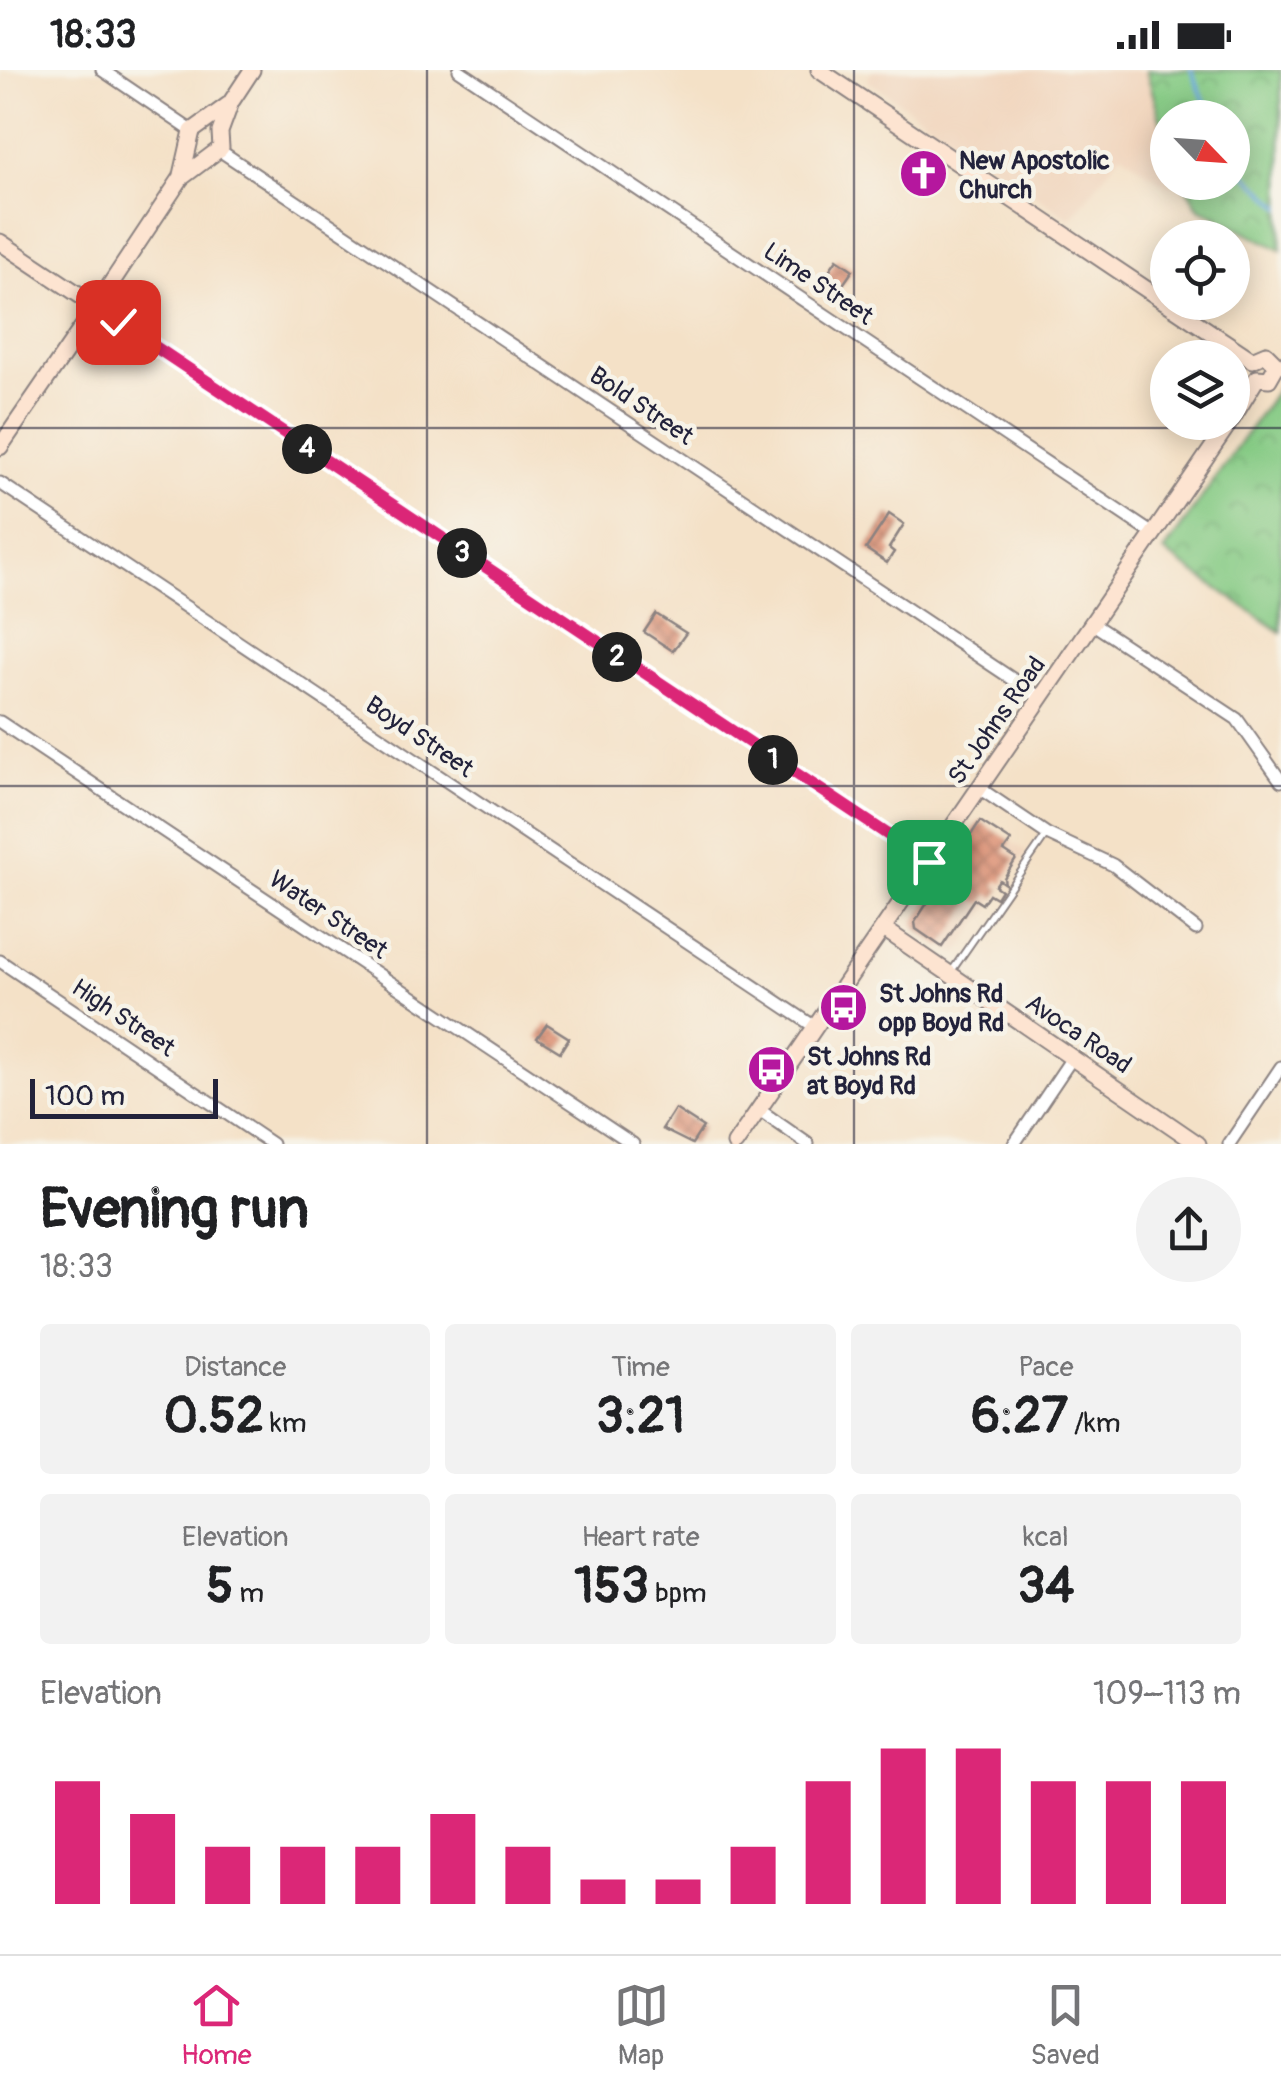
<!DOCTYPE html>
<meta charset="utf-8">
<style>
:root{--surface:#fff;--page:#f2f2f2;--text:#202124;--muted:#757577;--line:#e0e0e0;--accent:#db2777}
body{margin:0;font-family:Pangolin,sans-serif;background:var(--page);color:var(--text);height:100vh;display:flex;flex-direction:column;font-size:38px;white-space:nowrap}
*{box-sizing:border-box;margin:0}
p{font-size:32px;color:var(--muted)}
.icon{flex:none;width:55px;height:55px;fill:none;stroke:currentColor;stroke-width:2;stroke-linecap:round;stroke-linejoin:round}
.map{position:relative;height:1074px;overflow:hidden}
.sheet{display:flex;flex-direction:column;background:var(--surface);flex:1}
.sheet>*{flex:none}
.needle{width:65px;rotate:115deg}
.fabs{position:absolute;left:1150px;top:30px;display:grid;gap:20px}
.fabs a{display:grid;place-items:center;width:100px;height:100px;border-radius:50%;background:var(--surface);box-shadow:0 5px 25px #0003;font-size:50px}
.scale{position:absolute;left:30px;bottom:25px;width:188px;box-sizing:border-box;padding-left:10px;border:5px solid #22223b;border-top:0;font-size:28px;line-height:35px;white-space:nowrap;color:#22223b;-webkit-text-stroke:8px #f7f3e8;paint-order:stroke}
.pin{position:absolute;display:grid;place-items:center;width:85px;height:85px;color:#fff;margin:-42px;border-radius:20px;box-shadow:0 5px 15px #0006}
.km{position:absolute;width:50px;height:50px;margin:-25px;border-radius:50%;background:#222;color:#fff;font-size:28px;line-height:50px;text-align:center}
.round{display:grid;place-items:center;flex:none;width:105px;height:105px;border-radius:52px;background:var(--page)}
.head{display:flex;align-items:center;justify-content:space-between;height:170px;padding:0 40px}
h1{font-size:55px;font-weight:800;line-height:75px}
.figures{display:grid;grid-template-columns:repeat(3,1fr);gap:15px;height:170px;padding:10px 40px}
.figures div{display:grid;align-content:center;border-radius:10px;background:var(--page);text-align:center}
.figures b{font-size:50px;font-weight:800}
.figures small{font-size:28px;font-weight:400}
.figures p{font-size:28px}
.chart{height:280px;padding:20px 40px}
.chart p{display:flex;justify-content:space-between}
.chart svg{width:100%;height:180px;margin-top:10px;stroke:var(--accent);stroke-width:6}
.status{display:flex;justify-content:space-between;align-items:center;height:70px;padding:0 50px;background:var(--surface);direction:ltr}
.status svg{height:28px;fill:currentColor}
.menu{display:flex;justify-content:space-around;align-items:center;height:140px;border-top:2px solid var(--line);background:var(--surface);font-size:28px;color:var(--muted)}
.menu a{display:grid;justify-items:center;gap:5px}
.menu .on{color:var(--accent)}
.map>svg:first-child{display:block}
</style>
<div class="status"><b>18:33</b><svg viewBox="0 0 49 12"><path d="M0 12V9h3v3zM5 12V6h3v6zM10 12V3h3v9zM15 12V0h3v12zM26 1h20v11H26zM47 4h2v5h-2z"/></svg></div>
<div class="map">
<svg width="1281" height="1074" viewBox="0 0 1281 1074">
<defs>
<pattern id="park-crowns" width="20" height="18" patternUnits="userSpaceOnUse" patternTransform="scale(2.5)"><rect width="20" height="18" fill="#85ca84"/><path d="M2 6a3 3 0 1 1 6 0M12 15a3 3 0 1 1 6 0" fill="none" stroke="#73ad73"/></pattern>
<pattern id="building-cross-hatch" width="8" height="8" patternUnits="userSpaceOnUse" patternTransform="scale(2.5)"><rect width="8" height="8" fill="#dd9276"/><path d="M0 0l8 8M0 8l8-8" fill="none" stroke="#b37762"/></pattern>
</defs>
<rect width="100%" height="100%" fill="#f7f3e8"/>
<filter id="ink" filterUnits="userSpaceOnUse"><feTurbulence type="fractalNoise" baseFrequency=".01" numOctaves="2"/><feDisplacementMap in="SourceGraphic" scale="20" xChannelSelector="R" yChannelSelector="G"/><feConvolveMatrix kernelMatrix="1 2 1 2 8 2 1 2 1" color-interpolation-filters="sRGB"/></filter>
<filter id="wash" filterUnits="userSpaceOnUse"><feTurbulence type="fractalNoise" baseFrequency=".0048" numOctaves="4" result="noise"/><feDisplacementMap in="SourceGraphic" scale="40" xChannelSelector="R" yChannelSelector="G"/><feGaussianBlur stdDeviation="2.25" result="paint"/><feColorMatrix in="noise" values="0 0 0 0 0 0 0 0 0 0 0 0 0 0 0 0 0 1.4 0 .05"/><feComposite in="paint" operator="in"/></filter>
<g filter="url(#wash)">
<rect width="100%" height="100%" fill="#f4e1c7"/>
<path fill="#f1d5bd" d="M873,0H1145L1167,73L1168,112L1174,113L1170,118L1121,83L1071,149L867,10Z
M983,753L1027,782L957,885L912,855Z"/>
<path fill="url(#park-crowns)" stroke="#547660" stroke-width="2.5" d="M1146,0H1281V180L1198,137L1183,113L1232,112V48H1168L1167,72Z
M1281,314V562L1164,482Z"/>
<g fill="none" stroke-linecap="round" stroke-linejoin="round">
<path stroke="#69a8db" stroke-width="4" d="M1191,0L1212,48
M1232,91L1281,137"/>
</g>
<g id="blocks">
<path fill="url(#building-cross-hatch)" d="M837,189L853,200L842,216L824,208Z
M889,444L904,454L889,478L894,482L887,493L866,479Z
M656,544L686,563L673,581L644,562Z
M980,751L1011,771L1004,781L1016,789L1004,808L1005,814L999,810L995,816L1001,820L996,828L989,824L982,834L974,829L942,877L916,859L915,852Z
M547,954L569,968L560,982L537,968Z
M675,1039L703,1057L692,1074L662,1059Z"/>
</g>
</g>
<g filter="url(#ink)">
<use href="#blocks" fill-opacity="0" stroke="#8b8281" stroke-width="2.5"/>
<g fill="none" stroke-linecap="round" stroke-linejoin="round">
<defs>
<path id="lane" d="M951,902L1047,764"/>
<path id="street" d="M102,0L192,61
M459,0L1153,464
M219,80L1041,628
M108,245L929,793
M0,413L815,957
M1093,554L1237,649L1281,711
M0,652L633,1074
M979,718L1047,764L1113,795L1196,859
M0,891L272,1074
M758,1039L808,1074
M1014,1074L1072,988
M1229,1074L1281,997"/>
<path id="secondary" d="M819,0L1252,290
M182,105L192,61L228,35
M0,172L81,226
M106,221L181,108L221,78L220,62L231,32L252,0
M88,249H104L112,231L106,221
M1252,290L1266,284L1277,295L1269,309L1257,308
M1232,349L1257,308
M0,377L88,249
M884,859L1198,1074
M735,1074L1230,352"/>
</defs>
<use href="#lane" stroke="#8b8281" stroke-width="9"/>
<use href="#street" stroke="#8b8281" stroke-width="15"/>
<use href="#secondary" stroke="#8b8281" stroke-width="19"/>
<use href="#lane" stroke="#fff" stroke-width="5"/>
<use href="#street" stroke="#fff" stroke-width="11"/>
<use href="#secondary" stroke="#fde4d1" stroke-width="15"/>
</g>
</g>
<g fill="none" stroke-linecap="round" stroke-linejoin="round" filter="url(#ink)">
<defs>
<path id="route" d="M118,252L929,792"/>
</defs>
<use href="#route" stroke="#fff" stroke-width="20"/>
<use href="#route" stroke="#db2777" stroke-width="12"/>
</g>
<path fill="none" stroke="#22223b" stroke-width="2.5" stroke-opacity="0.55" d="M427,0V1074M854,0V1074M0,358H1281M0,716H1281"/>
<defs>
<symbol id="church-disc" viewBox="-11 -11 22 22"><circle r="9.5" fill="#b5179e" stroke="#f7f3e8"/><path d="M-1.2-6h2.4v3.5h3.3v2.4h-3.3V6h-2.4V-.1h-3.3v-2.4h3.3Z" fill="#fff"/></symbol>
<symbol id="bus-disc" viewBox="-11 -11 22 22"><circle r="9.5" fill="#b5179e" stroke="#f7f3e8"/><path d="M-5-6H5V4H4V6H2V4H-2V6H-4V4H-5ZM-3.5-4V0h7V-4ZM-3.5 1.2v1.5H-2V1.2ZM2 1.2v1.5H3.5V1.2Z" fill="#fff"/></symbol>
</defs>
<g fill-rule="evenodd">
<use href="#church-disc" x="896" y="76" width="55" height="55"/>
<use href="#bus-disc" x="816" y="910" width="55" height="55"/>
<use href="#bus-disc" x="744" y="972" width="55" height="55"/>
</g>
<g text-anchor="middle" stroke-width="9" stroke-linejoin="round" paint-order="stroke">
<g font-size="25" font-weight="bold" fill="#22223b" stroke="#f7f3e8" text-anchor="start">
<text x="959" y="99">New Apostolic<tspan x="959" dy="29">Church</tspan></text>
<text x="879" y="932">St Johns Rd<tspan x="879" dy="29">opp Boyd Rd</tspan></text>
<text x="807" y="995">St Johns Rd<tspan x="807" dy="29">at Boyd Rd</tspan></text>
</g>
<g font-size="25" fill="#22223b" stroke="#f7f3e8">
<text transform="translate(819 213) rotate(34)" y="9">Lime Street</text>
<text transform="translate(642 335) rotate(34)" y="9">Bold Street</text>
<text transform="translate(996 650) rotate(-55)" y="9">St Johns Road</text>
<text transform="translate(420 666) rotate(34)" y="9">Boyd Street</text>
<text transform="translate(329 844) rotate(34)" y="9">Water Street</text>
<text transform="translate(124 947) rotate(34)" y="9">High Street</text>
<text transform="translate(1079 963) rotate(34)" y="9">Avoca Road</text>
</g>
</g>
</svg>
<div class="fabs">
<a><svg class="needle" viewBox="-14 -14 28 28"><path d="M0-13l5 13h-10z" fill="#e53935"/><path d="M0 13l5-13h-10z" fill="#757577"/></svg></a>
<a><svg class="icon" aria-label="locate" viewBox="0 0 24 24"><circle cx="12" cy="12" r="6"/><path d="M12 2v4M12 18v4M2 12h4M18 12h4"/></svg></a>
<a><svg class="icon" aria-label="layers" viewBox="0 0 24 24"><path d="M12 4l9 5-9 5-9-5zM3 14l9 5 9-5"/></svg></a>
</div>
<div class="scale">100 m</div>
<div class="pin" style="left:929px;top:792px;background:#1e9e55"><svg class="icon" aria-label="arrive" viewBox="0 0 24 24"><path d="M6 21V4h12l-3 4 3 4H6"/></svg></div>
<div class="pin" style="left:118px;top:252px;background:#d93025"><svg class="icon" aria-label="check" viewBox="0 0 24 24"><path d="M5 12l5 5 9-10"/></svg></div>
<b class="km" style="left:773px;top:690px">1</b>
<b class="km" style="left:617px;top:587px">2</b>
<b class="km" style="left:462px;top:483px">3</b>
<b class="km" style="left:307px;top:379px">4</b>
</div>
<section class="sheet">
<div class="head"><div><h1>Evening run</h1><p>18:33</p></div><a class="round"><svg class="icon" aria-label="share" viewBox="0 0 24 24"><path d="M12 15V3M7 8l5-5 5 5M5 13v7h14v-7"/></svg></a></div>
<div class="figures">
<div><p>Distance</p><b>0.52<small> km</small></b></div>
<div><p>Time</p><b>3:21</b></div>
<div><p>Pace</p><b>6:27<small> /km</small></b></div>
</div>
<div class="figures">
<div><p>Elevation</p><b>5<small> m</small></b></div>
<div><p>Heart rate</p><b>153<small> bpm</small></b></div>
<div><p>kcal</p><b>34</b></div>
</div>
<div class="chart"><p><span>Elevation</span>109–113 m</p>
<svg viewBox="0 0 160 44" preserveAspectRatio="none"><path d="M5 44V14M15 44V22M25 44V30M35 44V30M45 44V30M55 44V22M65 44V30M75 44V38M85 44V38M95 44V30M105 44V14M115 44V6M125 44V6M135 44V14M145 44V14M155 44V14"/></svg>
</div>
</section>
<nav class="menu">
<a class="on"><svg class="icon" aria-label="home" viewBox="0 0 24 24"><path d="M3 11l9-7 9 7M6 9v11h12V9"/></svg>Home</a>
<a><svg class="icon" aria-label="map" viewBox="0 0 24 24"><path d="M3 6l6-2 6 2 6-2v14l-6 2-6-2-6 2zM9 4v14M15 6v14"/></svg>Map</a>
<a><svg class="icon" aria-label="saved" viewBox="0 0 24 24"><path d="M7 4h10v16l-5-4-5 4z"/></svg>Saved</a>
</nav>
